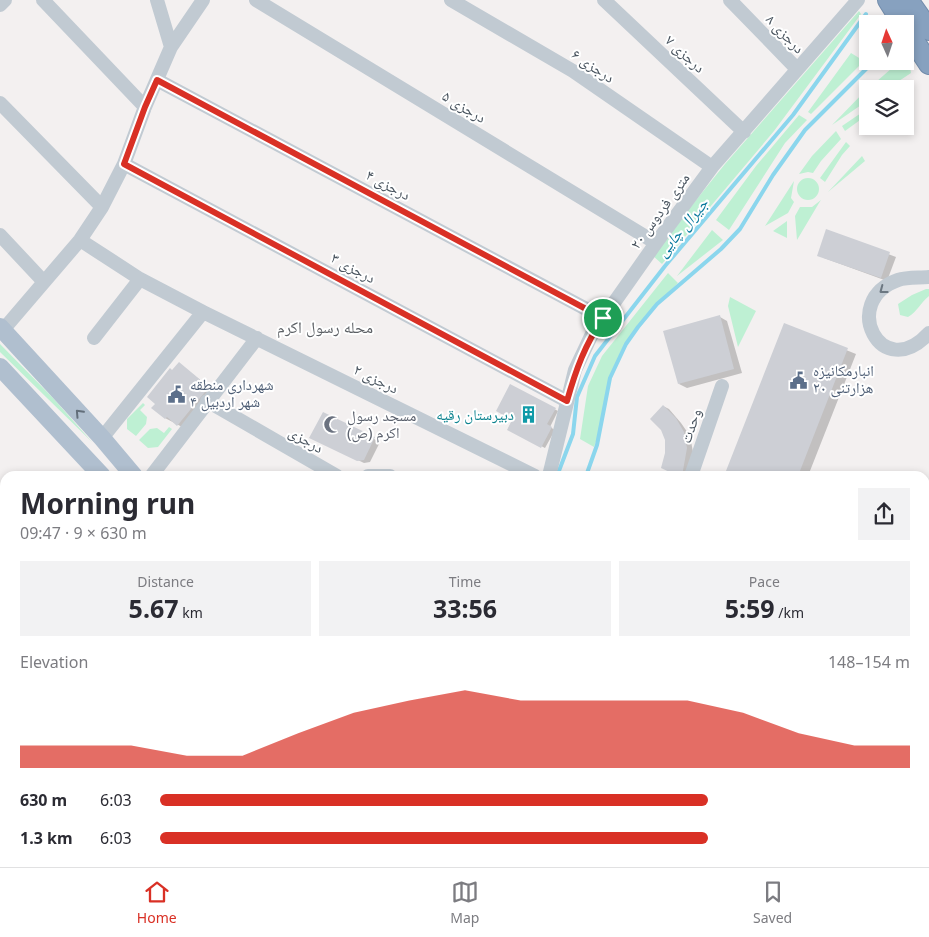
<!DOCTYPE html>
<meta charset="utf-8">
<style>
:root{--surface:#fff;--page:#f2f2f3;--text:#2b2b33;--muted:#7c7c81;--line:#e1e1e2;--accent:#d93025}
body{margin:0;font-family:"Noto Sans","Noto Naskh Arabic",sans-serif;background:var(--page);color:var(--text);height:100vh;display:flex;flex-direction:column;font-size:19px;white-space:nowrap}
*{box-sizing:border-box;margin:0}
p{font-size:16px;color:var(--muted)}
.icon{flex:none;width:28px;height:28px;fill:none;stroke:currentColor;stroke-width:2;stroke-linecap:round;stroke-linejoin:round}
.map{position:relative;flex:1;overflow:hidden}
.drawer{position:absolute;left:0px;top:471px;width:930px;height:396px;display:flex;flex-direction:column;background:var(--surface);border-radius:15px 15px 0 0;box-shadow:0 2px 8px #0003}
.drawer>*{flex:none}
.needle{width:32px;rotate:357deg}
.tools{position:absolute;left:859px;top:15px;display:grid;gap:10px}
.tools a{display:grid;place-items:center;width:55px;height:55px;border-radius:0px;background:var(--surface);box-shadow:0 2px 8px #0003;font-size:25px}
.pin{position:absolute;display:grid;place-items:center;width:42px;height:42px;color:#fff;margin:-21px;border:2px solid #fff;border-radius:50%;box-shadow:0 1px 5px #0007}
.round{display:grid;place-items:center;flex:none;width:52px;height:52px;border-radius:0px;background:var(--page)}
.head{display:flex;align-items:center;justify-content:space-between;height:85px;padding:0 20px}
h1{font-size:28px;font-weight:700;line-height:38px}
.stats{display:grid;grid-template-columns:repeat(3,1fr);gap:8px;height:85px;padding:5px 20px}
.stats div{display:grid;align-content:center;border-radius:0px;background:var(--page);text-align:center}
.stats b{font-size:25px;font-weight:700}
.stats small{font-size:14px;font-weight:400}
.stats p{font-size:14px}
.chart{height:140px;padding:10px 20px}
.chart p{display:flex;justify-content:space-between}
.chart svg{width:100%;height:90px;margin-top:5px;fill:var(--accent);opacity:.7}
ul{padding:0 20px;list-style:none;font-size:16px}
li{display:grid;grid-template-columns:80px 60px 1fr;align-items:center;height:38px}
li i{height:12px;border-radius:6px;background:var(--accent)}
.tabs{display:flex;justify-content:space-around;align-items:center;height:70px;border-top:1px solid var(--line);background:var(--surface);font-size:14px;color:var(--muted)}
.tabs a{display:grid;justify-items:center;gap:2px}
.tabs .current{color:var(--accent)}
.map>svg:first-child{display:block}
</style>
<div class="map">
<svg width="929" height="867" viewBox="0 0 929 867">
<rect width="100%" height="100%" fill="#f3f0f0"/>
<path fill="#bef0d3" d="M859,11L861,14L774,131L662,264L652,255L725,164Z
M851,53L864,61L811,114L808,112Z
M908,54L911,73L887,89H868L900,61H905V57Z
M867,89V101L832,125Z
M867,109V115L845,131L842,126Z
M799,115L807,120L785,143L729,230L716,220L756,166Z
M836,131L841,139L821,161L813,173L808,172L799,174L812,156Z
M846,142L850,146L842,155L825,182L820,178Z
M862,156L865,161L828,192Z
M797 189a11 11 0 1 1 22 0a11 11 0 1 1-22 0Z
M794,181L791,198L794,202L788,213L765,226Z
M821,200L819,203L797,240L795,216L800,207H812Z
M787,221V238L773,231Z
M712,230L723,240L677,276Z
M668,273L678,283C656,306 631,328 618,358C606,386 606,418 594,447L580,439L588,386L602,356Z
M926,289H929V296C920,303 918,311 908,317L900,315L898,304L912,295Z
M730,297L756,311L738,347L728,306Z
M0,344L53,398L92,442L0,352Z
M143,403L145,405L140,410L147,417L146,424L136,436L127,429V419Z
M169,427L172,429L158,447L148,448L139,440L150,429L157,428L164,433Z"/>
<path fill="#0003" d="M827,231L896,257L887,281L824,258Z
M720,317L727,321L742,373L687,388L679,384Z
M784,325L856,354L808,476H725Z
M179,364L216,392L186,429L165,418L173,371Z
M510,386L558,411L550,427L555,430L545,448L508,429L513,419Z
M663,406L669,409L681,423L690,436L693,452L688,476H680L663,467L667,453Z
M324,414L380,442L370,462L364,463L316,440Z"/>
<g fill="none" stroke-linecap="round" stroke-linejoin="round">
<path stroke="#8bd6ed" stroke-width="4" d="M557,476L573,434L577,397L595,356L665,266L793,115L866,14
M586,476L597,445L610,378L626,344L638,327L657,304L721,249L740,229L773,175L805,130L874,61
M0,512L5,510"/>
</g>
<path fill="#cdcfd5" d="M826,229L890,252L881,278L817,256Z
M720,315L734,369L678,384L663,331Z
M784,323L848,348L798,476H724Z
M179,362L209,387L177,426L167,417L165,419L151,408L155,404L147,397L170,368L172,370Z
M510,384L556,408L547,424L552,427L541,448L507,430L512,420L496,411Z
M663,405L676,418L684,432L687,448L682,476H678L661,468L665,453V440L661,430L650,419Z
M323,412L375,437L364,460L357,461L309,438Z"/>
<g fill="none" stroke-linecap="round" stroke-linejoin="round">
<defs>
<path id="highway" d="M888,0L903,24
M908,0L929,30
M905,27L929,64"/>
</defs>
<use href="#highway" stroke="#728cab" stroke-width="22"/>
<path stroke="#c1cad2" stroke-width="14" d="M43,0L145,107
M157,0L171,47
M256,0L656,243
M451,0L573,71L712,167
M604,0L744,132
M730,0L797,69
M0,5L5,0
M157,80L603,318
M0,103L102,207
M124,164L567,401
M0,235L44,282
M80,240L140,279L203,312L535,476
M929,277C919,278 907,277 898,280C839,301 881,385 929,333
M3,330L80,240L102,207L124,164L145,107L171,47L203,0
M94,338L140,279
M207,401L337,476
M102,438L203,312
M152,475L257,338
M368,476H390
M549,476L575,370L592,334L656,243L712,167L858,0
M691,476L722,386
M0,498L5,497
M0,523L5,522
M925,538L929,536
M0,614L5,610
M0,708L5,703
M0,833L5,829
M160,862L164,867
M313,862L317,867
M753,862L760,867
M840,862L847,867
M34,867L39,862
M101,867L106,862
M600,867L603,862
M794,867V862
M807,867L811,862"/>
<path stroke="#b0bfcf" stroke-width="18" d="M0,327L102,438L134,476
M0,367L102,476
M925,644H929
M925,664H929
M481,862L482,867
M502,862L507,867
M526,862L531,867
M552,862L557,867"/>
<use href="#highway" stroke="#87a1bf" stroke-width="20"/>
</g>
<defs><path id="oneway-chevron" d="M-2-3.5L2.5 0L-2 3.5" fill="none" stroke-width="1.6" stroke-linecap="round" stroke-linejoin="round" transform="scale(1.25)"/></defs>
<use stroke="#6c7781" href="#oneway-chevron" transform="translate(883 290) rotate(143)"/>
<use stroke="#626e7a" href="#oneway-chevron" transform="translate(79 413) rotate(-133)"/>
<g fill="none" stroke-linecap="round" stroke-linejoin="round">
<defs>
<path id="route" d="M157,80L603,318C585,345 576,369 567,401L124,164L145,107Z"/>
</defs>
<use href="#route" stroke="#fff" stroke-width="10"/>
<use href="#route" stroke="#d93025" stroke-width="6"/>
</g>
<defs>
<symbol id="civic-bare" viewBox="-9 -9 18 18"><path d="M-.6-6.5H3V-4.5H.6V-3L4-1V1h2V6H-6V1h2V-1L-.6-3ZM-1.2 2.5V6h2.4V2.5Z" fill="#5c6f8a" stroke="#fff" stroke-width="2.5" paint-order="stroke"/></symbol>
<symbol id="building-bare" viewBox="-9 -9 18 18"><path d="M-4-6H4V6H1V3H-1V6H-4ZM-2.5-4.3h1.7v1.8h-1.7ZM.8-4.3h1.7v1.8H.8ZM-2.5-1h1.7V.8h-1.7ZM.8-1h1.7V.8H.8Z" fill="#0f9aa8" stroke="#fff" stroke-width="2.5" paint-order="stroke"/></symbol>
<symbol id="mosque-bare" viewBox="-9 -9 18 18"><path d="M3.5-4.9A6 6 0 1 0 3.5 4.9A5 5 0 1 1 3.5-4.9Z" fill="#6b7280" stroke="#fff" stroke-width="2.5" paint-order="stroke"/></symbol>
</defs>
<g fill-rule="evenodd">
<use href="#civic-bare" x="786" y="368" width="25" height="25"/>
<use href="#civic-bare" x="164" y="382" width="25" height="25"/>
<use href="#building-bare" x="516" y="402" width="25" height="25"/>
<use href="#mosque-bare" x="320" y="412" width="25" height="25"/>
</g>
<g text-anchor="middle" stroke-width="4" stroke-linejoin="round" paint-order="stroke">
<g font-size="15" fill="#48535e" stroke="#fff">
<text transform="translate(785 34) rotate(46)" y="5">درجزی ۸</text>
<text transform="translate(685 54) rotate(43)" y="5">درجزی ۷</text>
<text transform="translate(593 66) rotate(34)" y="5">درجزی ۶</text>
<text transform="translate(464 107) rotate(31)" y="5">درجزی ۵</text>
<text transform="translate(388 185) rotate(28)" y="5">درجزی ۴</text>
<text transform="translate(660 211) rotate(-54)" y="5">۲۰ متری فردوس</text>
<text transform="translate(353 268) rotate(28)" y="5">درجزی ۳</text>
<text transform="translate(376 379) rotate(26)" y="5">درجزی ۲</text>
<text transform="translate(691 426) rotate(-71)" y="5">وحدت</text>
<text transform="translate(306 440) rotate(30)" y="5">درجزی</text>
</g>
<g font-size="15" fill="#4e5e75" stroke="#fff" text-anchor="start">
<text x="813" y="376">انبارمکانیزه<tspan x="813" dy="17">۲۰ هزارتنی</tspan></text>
<text x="190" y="390">شهرداری منطقه<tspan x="190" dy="17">۴ شهر اردبیل</tspan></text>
</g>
<g font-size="15" fill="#0d838f" stroke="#fff" text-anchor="end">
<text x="514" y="420">دبیرستان رقیه</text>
</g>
<g font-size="15" fill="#5b616d" stroke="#fff" text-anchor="start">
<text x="347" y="421">مسجد رسول<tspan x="347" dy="17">اکرم (ص)</tspan></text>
</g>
<g font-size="16" font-style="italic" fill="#0b7b9e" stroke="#fff">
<text transform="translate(682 227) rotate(-50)" y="6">جیرال چایی</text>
</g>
<g font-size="16" fill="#5c6065" stroke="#fff">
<text x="325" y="333">محله رسول اکرم</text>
</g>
</g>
</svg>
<div class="tools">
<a><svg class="needle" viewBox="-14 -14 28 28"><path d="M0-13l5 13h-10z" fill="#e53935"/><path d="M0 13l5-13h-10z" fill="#7c7c81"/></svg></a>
<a><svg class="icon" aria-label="layers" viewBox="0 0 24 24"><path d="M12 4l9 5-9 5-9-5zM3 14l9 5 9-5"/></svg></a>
</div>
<div class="pin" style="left:603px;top:318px;background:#1e9e55"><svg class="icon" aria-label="arrive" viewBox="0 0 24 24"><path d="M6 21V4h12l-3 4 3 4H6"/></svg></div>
<section class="drawer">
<div class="head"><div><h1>Morning run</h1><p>09:47 · 9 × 630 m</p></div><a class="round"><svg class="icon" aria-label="share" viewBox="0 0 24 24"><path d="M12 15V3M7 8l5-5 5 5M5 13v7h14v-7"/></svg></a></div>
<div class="stats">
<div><p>Distance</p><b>5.67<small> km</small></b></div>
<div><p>Time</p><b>33:56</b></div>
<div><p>Pace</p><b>5:59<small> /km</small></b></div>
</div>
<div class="chart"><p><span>Elevation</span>148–154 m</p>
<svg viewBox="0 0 160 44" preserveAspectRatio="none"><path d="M0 44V33L10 33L20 33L30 38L40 38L50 27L60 17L70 11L80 6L90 11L100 11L110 11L120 11L130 17L140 27L150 33L160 33V44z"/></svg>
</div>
<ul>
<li><b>630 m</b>6:03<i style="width:73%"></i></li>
<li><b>1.3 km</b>6:03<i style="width:73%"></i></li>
</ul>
</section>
</div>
<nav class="tabs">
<a class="current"><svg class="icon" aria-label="home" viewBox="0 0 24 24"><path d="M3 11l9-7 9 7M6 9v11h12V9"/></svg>Home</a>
<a><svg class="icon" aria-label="map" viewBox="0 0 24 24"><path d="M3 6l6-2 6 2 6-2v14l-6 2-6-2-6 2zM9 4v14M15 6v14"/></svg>Map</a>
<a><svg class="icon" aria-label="saved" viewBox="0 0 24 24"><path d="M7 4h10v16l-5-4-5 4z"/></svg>Saved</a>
</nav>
